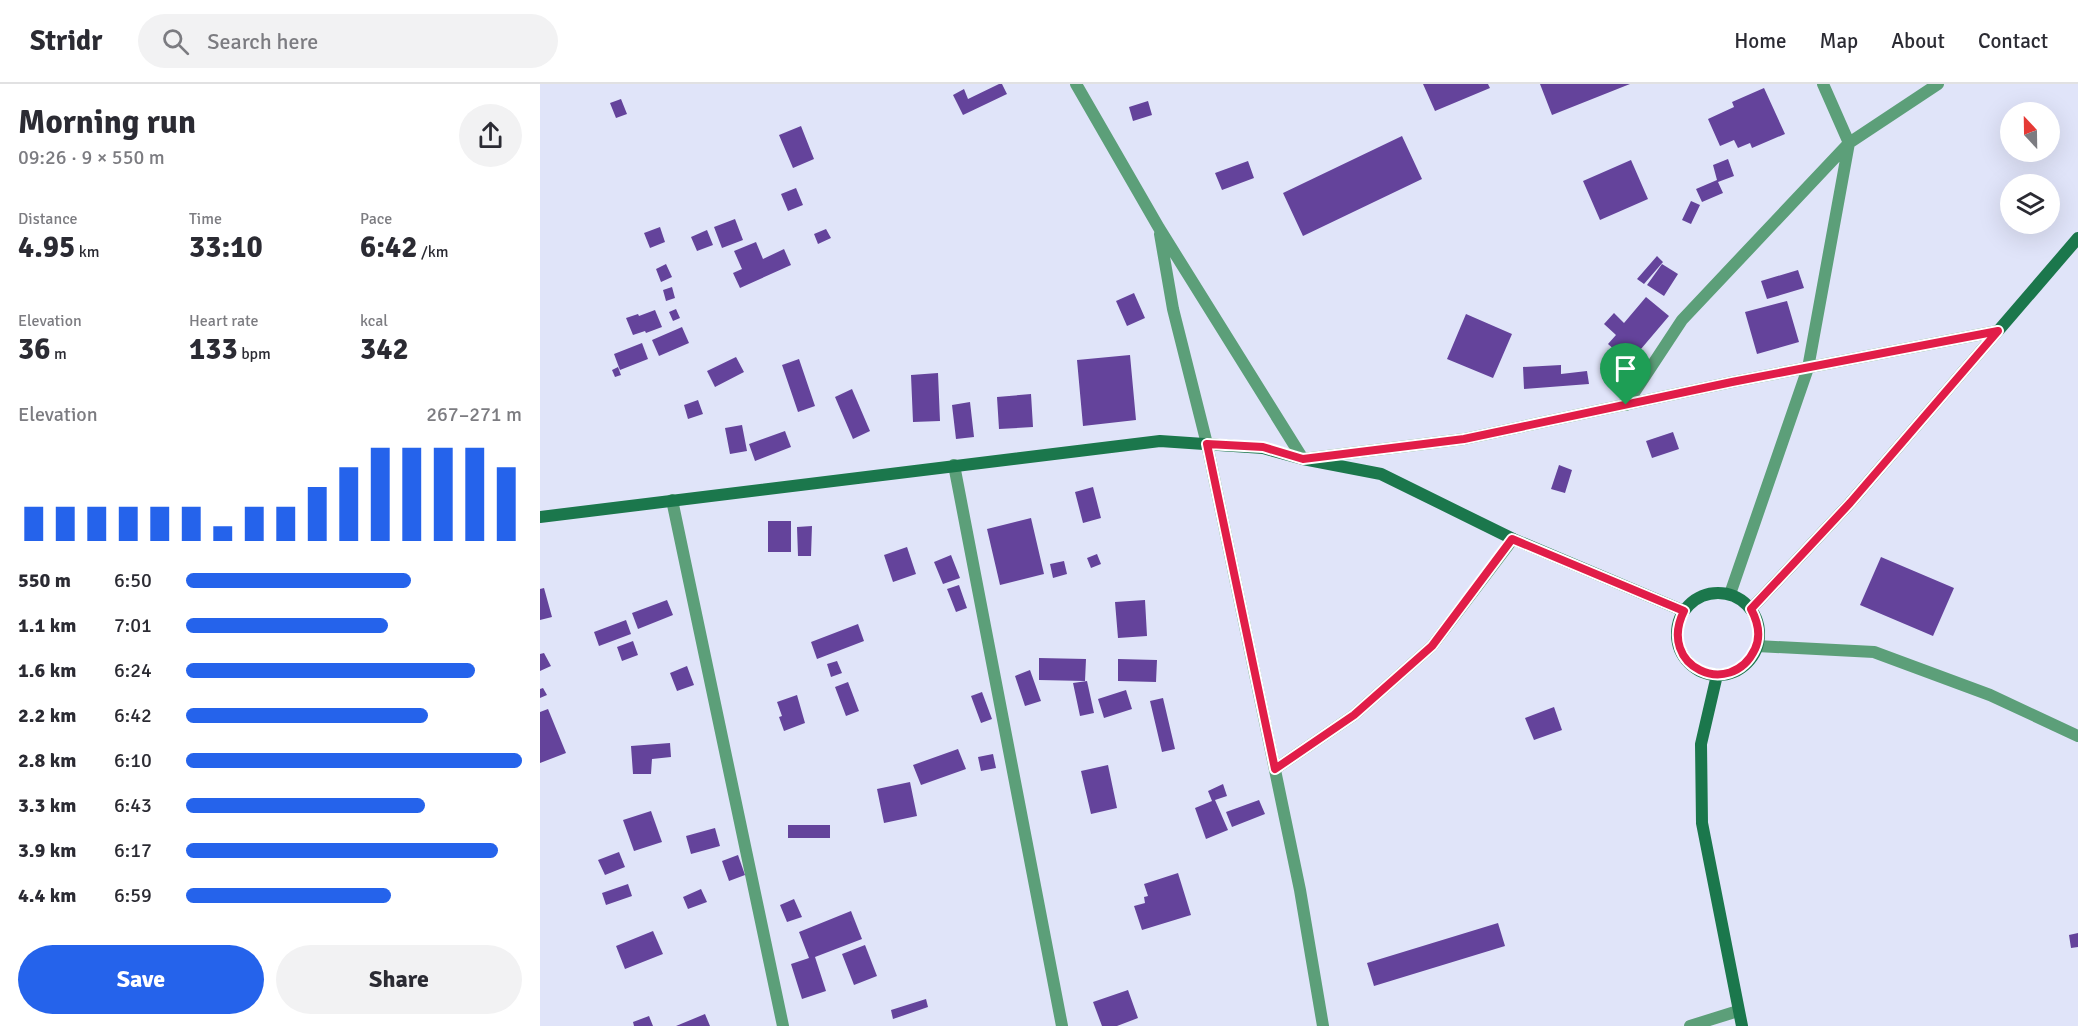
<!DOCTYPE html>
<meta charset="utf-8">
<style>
:root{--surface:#fff;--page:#f2f2f3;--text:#2b2b33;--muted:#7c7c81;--line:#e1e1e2;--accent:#2563eb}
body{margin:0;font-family:Signika,sans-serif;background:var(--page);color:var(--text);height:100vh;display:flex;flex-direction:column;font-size:22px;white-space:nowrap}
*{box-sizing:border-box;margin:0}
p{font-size:20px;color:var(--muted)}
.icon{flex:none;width:33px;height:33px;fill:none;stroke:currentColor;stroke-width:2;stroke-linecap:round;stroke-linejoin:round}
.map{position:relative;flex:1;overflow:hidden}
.side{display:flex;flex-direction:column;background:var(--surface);width:540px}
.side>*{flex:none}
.needle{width:39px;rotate:338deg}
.buttons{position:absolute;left:1460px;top:18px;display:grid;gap:12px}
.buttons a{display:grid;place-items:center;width:60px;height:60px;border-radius:50%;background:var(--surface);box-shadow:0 6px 24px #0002;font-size:30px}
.pin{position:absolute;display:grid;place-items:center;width:51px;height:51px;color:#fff;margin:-62px -26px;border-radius:50% 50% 50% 0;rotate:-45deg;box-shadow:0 0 6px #0007}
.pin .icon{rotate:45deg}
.round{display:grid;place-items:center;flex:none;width:63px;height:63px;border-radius:32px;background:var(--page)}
.overview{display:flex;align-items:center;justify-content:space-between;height:102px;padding:0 18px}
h1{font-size:33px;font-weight:700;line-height:45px}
.stats{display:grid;grid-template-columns:repeat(3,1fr);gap:9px;height:102px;padding:6px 18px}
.stats div{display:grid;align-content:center}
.stats b{font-size:30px;font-weight:700}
.stats small{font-size:16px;font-weight:400}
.stats p{font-size:16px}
.chart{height:168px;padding:12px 18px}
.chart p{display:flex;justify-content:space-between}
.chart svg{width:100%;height:108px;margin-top:6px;stroke:var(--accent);stroke-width:6}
.primary-button{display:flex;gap:12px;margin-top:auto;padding:12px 18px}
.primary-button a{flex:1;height:69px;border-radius:36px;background:var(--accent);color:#fff;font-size:24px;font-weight:700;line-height:69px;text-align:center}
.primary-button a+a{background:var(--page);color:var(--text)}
ul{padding:0 18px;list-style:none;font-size:20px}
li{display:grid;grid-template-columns:96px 72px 1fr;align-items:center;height:45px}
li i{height:15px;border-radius:8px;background:var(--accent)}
header{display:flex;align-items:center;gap:36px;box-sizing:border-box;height:84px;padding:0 30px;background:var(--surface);border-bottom:2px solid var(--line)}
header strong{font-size:28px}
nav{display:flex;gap:33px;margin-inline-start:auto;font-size:21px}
.search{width:420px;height:54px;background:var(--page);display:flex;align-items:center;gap:15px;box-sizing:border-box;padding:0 21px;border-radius:33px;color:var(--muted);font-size:22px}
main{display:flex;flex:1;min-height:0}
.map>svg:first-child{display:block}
</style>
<header>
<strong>Stridr</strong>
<div class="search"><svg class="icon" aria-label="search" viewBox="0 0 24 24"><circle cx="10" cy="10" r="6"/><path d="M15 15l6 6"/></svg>Search here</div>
<nav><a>Home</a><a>Map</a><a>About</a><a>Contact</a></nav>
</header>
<main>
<section class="side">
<div class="overview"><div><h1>Morning run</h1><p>09:26 · 9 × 550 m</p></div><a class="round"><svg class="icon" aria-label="share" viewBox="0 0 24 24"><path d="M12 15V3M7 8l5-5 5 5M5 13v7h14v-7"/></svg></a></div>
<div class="stats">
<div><p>Distance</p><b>4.95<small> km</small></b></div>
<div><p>Time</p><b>33:10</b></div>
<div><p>Pace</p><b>6:42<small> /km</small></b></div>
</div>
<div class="stats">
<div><p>Elevation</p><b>36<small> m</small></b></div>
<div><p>Heart rate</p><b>133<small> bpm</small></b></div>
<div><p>kcal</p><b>342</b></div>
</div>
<div class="chart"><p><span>Elevation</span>267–271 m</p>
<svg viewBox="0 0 160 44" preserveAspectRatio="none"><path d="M5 44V30M15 44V30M25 44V30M35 44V30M45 44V30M55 44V30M65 44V38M75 44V30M85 44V30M95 44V22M105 44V14M115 44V6M125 44V6M135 44V6M145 44V6M155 44V14"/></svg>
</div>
<ul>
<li><b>550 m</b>6:50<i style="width:67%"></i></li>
<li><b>1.1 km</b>7:01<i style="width:60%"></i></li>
<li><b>1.6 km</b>6:24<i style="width:86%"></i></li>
<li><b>2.2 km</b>6:42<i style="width:72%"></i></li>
<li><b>2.8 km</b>6:10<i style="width:100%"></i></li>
<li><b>3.3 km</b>6:43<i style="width:71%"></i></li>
<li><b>3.9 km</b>6:17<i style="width:93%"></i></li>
<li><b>4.4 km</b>6:59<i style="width:61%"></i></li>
</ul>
<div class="primary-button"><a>Save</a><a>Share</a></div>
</section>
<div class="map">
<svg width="1538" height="942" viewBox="0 0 1538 942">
<rect width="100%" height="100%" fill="#e0e4f9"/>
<path fill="#64439b" d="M459,0H462L467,10L423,31L413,11L424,5L428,15Z
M883,0H948L950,4L895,27Z
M1000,0H1090L1012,31Z
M1224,4L1245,50L1212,64L1210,59L1198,64L1194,56L1180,62L1168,35L1194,23L1192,18Z
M81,15L87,30L76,34L70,19Z
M608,17L612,31L593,37L589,23Z
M261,42L274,75L253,84L239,51Z
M862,52L882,95L763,152L743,109Z
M1188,75L1194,92L1178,98L1183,109L1162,118L1156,105L1177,96L1173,81Z
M1091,76L1108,115L1060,136L1043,97Z
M708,77L714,94L682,106L675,89Z
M256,104L263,121L248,127L241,110Z
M1151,117L1160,121L1151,140L1142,136Z
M195,135L203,156L182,164L174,143Z
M120,143L125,158L110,164L104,149Z
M286,145L291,154L278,160L274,150Z
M167,146L173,161L157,167L151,153Z
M216,158L223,175L244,165L251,181L200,204L193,189L202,185L194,167Z
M1117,172L1123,178L1104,200L1097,195Z
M126,180L132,193L121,198L116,185Z
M1122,180L1138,190L1124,212L1107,201Z
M1258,186L1264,204L1227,215L1221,197Z
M132,203L135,214L126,217L123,206Z
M594,209L605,234L587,242L576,217Z
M1106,213L1129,232L1084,285L1071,273L1076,267L1068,260L1076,251L1064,240L1074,229L1084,239Z
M1247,217L1259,258L1217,270L1205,228Z
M136,225L140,234L133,237L129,228Z
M115,226L122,243L106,249L105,247L93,251L86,234L98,230L99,232Z
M926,230L972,250L953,294L907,275Z
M142,243L149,259L119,272L112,256Z
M102,259L108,275L80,286L74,270Z
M590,271L596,336L543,342L537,276Z
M196,273L204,288L175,303L167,287Z
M259,275L275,322L258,328L242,281Z
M1072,278L1075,285L1066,289L1063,282Z
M1021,281V290L1047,287L1049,300L984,305L983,283Z
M78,283L81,291L75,293L72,286Z
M398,289L400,337L373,338L371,291Z
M312,305L330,347L313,355L295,313Z
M491,310L493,343L459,345L457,313Z
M158,316L163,330L148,335L144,321Z
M430,318L434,353L416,355L412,321Z
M202,341L207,367L190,370L185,344Z
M245,347L251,363L215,377L209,360Z
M1133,348L1139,365L1112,374L1106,357Z
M1019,381L1032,386L1025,409L1011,405Z
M553,403L561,434L543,439L535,408Z
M491,434L504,490L460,501L447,445Z
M228,437H251V468H228Z
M272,442L271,472H258L257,443Z
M367,463L376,490L353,498L344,471Z
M557,470L561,480L551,484L547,474Z
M411,471L420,494L403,500L394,478Z
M1341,473L1414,504L1393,552L1320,521Z
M524,477L527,490L513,494L510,480Z
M419,501L427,524L416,528L407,505Z
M4,504L12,533L0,536V505Z
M127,516L133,531L98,545L92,529Z
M605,516L607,552L578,554L575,518Z
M86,536L91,550L59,562L54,548Z
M318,540L324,557L277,575L271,558Z
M93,557L98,571L82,577L77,563Z
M4,569L11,582L0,587V570Z
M499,574L546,575L545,597L499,596Z
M578,575L617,576L616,598L578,597Z
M297,577L302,589L291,593L287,580Z
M147,582L154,601L137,607L130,589Z
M490,586L501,617L485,622L475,592Z
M547,597L554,629L540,632L533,599Z
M308,598L319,627L306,632L295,603Z
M3,604L7,611L0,614V605Z
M586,606L592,625L564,634L558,615Z
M442,608L452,635L441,639L431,612Z
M257,611L265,639L244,647L239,633L242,632L237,618Z
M623,614L635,665L622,668L610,617Z
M1014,623L1022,646L994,656L985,634Z
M8,625L26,669L0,679V628Z
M130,659L131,673L112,675L111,690H93L91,662Z
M418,665L426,685L381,701L373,681Z
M453,670L456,684L441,687L438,673Z
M568,681L577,724L551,730L541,687Z
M370,698L377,732L344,739L337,705Z
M683,700L687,712L675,716L688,746L666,755L655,724L672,717L668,707Z
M719,716L725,730L692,743L686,728Z
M111,727L122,758L94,767L83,736Z
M248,741H290V754H248Z
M175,744L180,762L151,770L146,752Z
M79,768L85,783L65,791L58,776Z
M198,771L205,791L189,797L182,777Z
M638,789L651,831L602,846L594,822L605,819L604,813L608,812L604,800Z
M88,800L92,812L66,821L62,809Z
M161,805L167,818L148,825L143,813Z
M254,815L262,833L247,838L240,821Z
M311,827L322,855L275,873L286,907L262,915L251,880L269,874L259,848Z
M958,839L965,862L834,902L827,879Z
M113,847L123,870L85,885L76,862Z
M1538,849V863L1531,864L1529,851Z
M325,861L337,892L314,901L302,870Z
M588,906L598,934L577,942H562L553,918Z
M386,915L388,923L353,935L351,926Z
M165,930L170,942H136Z
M109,932L113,942H94L93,938Z"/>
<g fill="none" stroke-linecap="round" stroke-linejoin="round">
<path stroke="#5c9f79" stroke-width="12" d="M536,0L619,144L763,375L924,355L1192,298L1458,247
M620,150L633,225L667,360L760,806L783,942
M1086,321L1142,236L1309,59L1398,0
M414,381L522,942
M132,416L243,942
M1190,510L1268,284L1309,59L1283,0
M1217,562L1334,568L1450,611L1538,652
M735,685L814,631L892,562L973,455
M1150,942L1198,927"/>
<path stroke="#1b774c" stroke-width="12" d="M0,433L620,357L723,364L763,375L841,390L973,455L1144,527
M1137 550a41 41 0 1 1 82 0a41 41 0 1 1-82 0Z
M1211,525L1310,419L1538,154
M1177,591L1161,660L1162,739L1202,942"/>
</g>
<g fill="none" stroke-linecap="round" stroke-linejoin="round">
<defs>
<path id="route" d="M1458,247L1310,419L1211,525C1218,538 1221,552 1215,565C1191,616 1116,583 1144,527L972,455L892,562L814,631L735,685L667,360L723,363L763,375L924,355L1192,298Z"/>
</defs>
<use href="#route" stroke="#fff" stroke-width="12"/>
<use href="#route" stroke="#e11d48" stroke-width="8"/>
</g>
</svg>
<div class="buttons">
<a><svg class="needle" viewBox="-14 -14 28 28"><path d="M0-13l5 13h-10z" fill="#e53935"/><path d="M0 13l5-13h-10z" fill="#7c7c81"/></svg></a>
<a><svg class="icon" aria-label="layers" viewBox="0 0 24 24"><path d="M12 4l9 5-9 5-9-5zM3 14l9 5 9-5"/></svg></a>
</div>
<div class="pin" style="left:1086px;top:321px;background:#1e9e55"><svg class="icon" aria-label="arrive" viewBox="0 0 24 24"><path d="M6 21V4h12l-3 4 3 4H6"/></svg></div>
</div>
</main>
